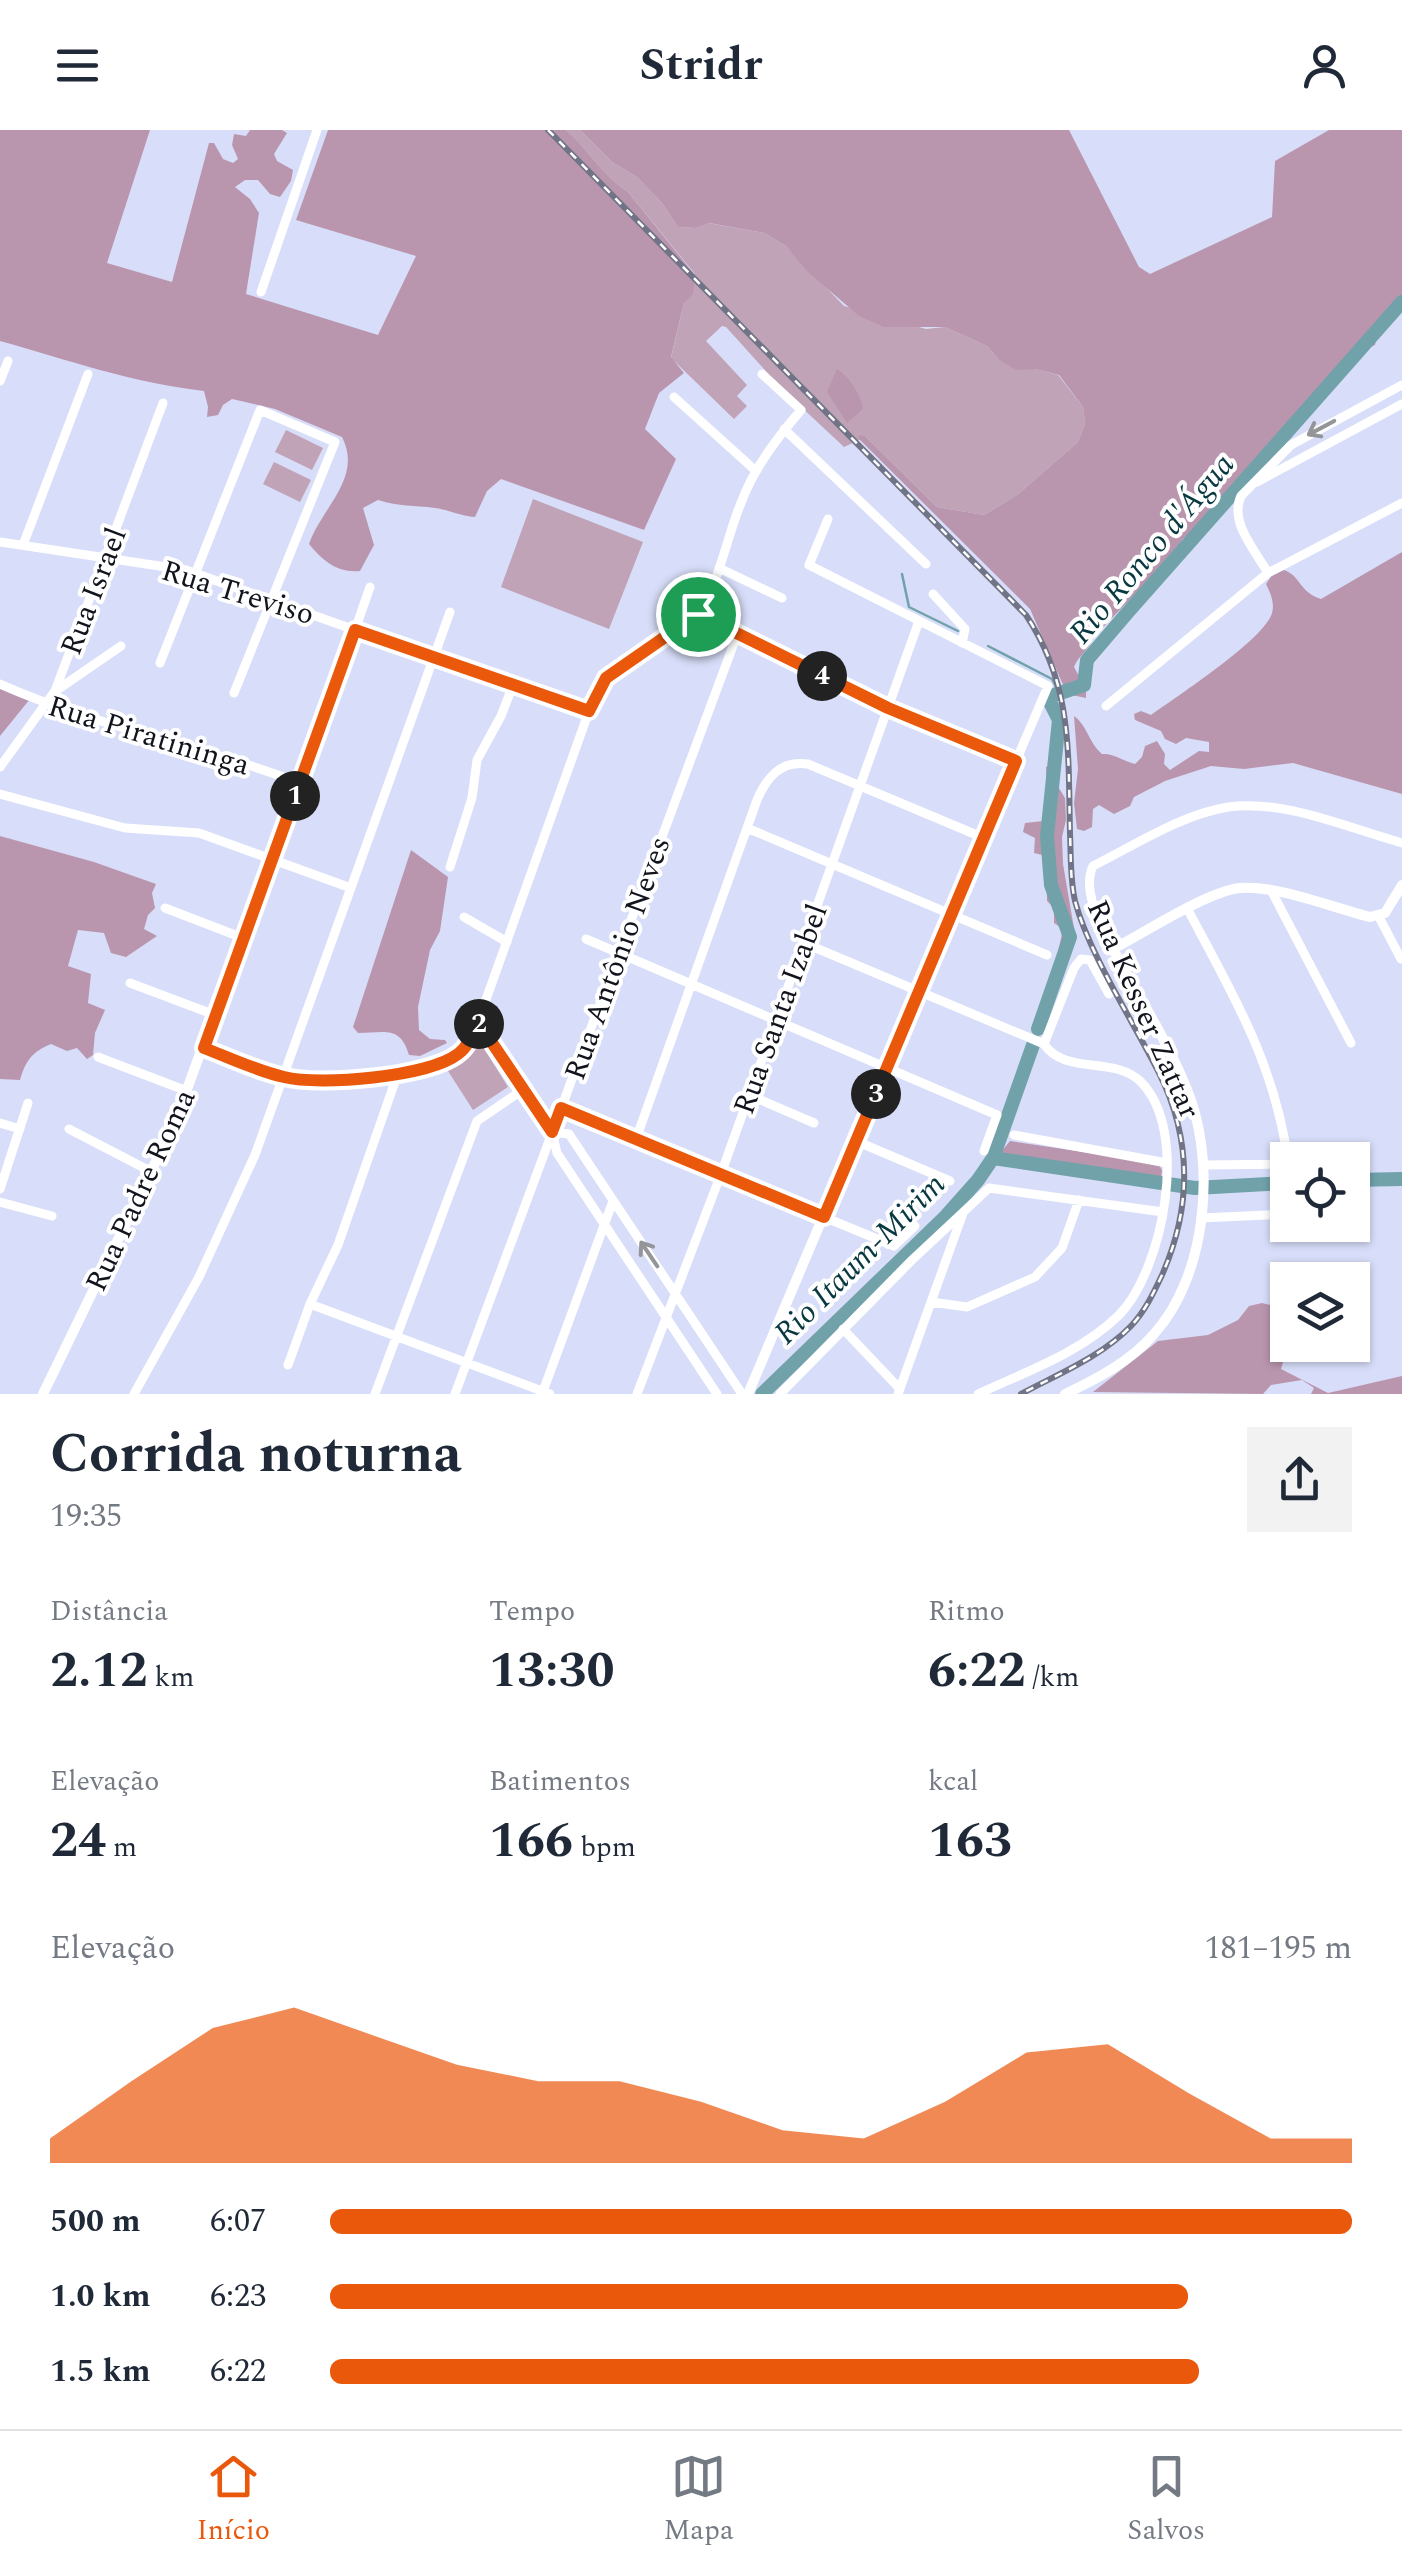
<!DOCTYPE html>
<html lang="pt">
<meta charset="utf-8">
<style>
:root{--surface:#fff;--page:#f2f2f3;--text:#1f2937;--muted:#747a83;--line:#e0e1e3;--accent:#ea580c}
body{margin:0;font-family:Spectral,serif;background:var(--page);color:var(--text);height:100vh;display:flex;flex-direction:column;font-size:38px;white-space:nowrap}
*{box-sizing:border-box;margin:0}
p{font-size:32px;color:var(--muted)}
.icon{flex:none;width:55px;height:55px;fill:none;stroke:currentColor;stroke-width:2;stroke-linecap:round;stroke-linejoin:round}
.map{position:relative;height:1264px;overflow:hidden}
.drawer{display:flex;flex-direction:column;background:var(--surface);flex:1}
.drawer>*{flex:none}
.buttons{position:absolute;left:1270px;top:1012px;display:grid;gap:20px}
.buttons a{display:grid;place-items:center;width:100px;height:100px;border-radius:0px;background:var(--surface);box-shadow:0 2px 8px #0004;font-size:50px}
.pin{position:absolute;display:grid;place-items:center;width:85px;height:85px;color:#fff;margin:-42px;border:5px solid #fff;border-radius:50%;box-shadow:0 2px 10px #0007}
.km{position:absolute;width:50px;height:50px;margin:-25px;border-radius:50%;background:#222;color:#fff;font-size:28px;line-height:50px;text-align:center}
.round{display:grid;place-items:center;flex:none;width:105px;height:105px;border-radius:0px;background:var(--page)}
.overview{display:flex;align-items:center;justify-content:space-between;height:170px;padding:0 50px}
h1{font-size:55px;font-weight:700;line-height:75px}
.stats{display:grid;grid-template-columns:repeat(3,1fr);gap:15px;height:170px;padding:10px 50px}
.stats div{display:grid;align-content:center}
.stats b{font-size:50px;font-weight:700}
.stats small{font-size:28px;font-weight:400}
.stats p{font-size:28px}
.chart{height:280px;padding:20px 50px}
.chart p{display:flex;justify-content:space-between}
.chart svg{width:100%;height:180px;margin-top:10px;fill:var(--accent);opacity:.7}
ul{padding:0 50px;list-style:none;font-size:32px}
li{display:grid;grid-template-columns:160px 120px 1fr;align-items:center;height:75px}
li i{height:25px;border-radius:12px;background:var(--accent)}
header{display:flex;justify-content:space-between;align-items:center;height:130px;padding:0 50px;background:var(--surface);font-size:45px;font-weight:700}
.dock{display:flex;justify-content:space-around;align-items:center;height:140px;border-top:2px solid var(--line);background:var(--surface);font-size:28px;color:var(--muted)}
.dock a{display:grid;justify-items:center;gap:5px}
.dock .current{color:var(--accent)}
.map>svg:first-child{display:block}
</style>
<header><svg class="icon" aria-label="menu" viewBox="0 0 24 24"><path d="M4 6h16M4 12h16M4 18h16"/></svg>Stridr<svg class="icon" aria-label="person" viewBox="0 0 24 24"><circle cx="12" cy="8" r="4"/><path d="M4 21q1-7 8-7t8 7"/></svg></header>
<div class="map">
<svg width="1402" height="1264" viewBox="0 0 1402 1264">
<rect width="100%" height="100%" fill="#d8def9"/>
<path fill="#c0a3b6" d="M566,0H580L612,32L637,47L662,73L678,97L696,98L708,93L764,103L786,116L844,176L926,199L945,197L987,216L1000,231L1017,239H1035L1058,245L1083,277L1085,293L1078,312L1017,365L984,385L937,377L866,307L844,317L782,259L726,197L722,196L706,211L747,255L737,266L747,276L734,289L671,228L684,173L695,144L628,62C604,47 588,19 566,0Z
M286,300L323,318L312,340L275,322Z
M274,332L311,350L300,372L263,354Z
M533,369L643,412L609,499L501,457Z
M482,915L508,957L473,980L446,938Z"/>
<path fill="#ba96ae" d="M0,0H150L107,133L172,152L209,13H214L223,29L233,33L238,29L232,15L234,4L246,6L250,0H282L287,3L274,24L277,31L293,40L291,51L280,67L270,64L258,50H245L235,57L250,69L259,83L246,164L378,205L416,126L296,90L328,0H566C588,19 604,47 628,62L695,145L693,164L684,173L671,227L684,243L659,263L645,299L676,329L644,400L501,349L487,361L475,387C461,386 449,380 435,378C413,375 400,377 378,370L363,378L374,415L360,441C337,443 323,431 309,414C322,377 363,348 342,307L275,279L232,269L223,275L218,285L207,287L208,277L204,261C133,253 68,230 0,211Z
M580,0H1069L1139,137L1150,144L1272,87L1275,31L1329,0H1402V174L1388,194L1378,197L1375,215L1362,221L1347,243L1306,281L1281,316L1267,322L1229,367L1182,410L1177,420L1093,508C1089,520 1079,525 1074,537L1086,559V568L1067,564L1030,479L858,308L860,305L866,307L937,377L984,385L1017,365L1078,312L1085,293L1083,277L1059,245L1035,239L1017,240L1000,231L987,216L945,197H884L859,186L809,143L786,116L764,103L709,93L696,98L678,97L662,73L637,47L612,32Z
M837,239C849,246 861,265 863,279L847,293L827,262Z
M1402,422V664L1293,633L1244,639L1211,636L1165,651L1134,667L1130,676L1114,684L1099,675L1093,679L1092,697L1084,701L1077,699L1074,673L1078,639L1074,586C1087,595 1089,613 1102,624C1114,623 1123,631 1135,634L1142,627L1145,616L1157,611L1165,624L1164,634L1170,640L1199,621L1209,622V612L1186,608L1176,614L1165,609L1161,601L1135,590L1134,584L1141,581L1151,585C1176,567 1265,509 1272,483C1275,473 1270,462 1266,454L1272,445L1284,440C1301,446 1299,462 1321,469Z
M0,556L30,569L0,606Z
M1051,634L1058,641L1057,655L1065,668L1066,690L1062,707L1063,734L1076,810L1043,896L1038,890L1052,849L1063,799L1054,793V778L1047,771L1046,726L1034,723L1035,708L1023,702L1025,693L1043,691L1047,678L1044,670L1047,662L1046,637Z
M0,706L94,732L156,754L152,763L155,778L148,785L144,799L157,806L126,827L111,823L104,803L78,800L68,836L91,844L88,873L105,880L95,903L93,925L87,929L77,918L67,921L51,914C32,922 26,930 20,950L0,949Z
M411,720L448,747L440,801L430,820L418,877L419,900L430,909L445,910L447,913L420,926L409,925C400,895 385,903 358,903L353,897Z
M1010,1011L1158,1033L1162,1040L1160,1059L1011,1035L1001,1022Z
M1262,1173L1287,1179L1288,1215L1281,1239L1328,1263L1402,1246V1264H1311L1314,1258L1302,1250L1271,1255L1263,1264L1093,1262L1158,1211L1208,1205L1238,1190L1249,1176Z"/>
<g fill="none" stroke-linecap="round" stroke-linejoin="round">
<path stroke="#71a2aa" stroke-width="2.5" d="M902,444L909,477L958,501
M988,516L1052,549L1056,557L1054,565"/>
<path stroke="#71a2aa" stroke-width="14" d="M1038,899L1070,807L1051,755L1047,706L1059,590L1049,570L1054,565L1084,555L1087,530L1128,482L1402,172
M993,1028L1195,1058L1288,1053
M1352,1050L1402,1049
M762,1264L946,1086L978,1050L993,1028L1033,915"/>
<path stroke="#fff" stroke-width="9" d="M261,162L317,0
M0,251L8,231
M674,267L756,341
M784,299L926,434
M1257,352L1402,274
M828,389L809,435L1048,556L1016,631
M0,412L186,440L355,500L370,457
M23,415L88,244
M719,438L782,468
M1268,443C1255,420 1229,392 1241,366L1291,315L1402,255
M933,464L965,499L962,513
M698,484C720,451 726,409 741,373C754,338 777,308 801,280L762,244
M160,533L260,280L335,312L234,563
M0,554C97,597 201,615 300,653
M57,560L121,516
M1106,576L1268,443L1402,373
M0,637L55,561L163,273
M0,664L125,698L199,703L351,758
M747,698L1047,825
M450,737L472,668L477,630L501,586L513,555
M1272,762L1351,913
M165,778L243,808
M1188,780C1233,865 1274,932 1288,1030
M464,787L507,812
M1379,787L1401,829
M586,809L997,985L984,1021
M804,813L1044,914C1064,945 1114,926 1140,951C1191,1000 1163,1142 1118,1186C1080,1223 1025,1242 978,1264
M1113,819C1102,795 1081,762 1093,736C1135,715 1180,685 1228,677C1284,669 1348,698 1402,713
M130,853L215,885
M478,892L552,1002L557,1023L717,1264
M1044,914L1074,838L1081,829L1090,830L1109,864
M204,918C230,928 257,941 284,947C320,956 428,947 458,924C469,916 473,904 478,892L589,581
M98,927L187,961
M749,965L814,993
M561,978L894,1116L915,1096
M0,993L20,999
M69,999L152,1042
M552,1002L569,1004L742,1264
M1014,1005L1167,1033
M636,1009L757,670C767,647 781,630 808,634L984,708
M856,1011L950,1051
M1204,1035L1288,1034
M0,1059L28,973
M0,1072L52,1086
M1201,1088L1286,1084
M931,1172L967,1177L1035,1147L1062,1118L1079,1070
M310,1174L550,1264
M843,1199L900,1259
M288,1235L310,1174L338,1115L398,943
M134,1264L199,1147L255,1025L450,482
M375,1264L477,991L524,959
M455,1264L737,505
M542,1264L613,1071
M637,1264L721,1044L919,491
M780,1264L912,1130L989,1058L1163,1082
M898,1264L963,1083"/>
<path stroke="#fff" stroke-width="10" d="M43,1264L175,992L355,500L589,581L605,548L698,484L888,578L1016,631L748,1264
M1065,1264C1097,1249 1131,1231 1154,1204C1206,1147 1215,1040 1191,970C1172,917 1139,868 1113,819C1144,803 1208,761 1240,758C1278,755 1333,778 1370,787L1385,783L1402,755"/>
<defs>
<path id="rail" d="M548,0L1026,485C1073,556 1068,622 1070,703C1071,726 1070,749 1075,771C1089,824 1133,891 1158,941C1192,1008 1192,1077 1162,1145C1153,1164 1145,1181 1131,1196C1101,1227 1058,1244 1021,1264"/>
</defs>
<use href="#rail" stroke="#707486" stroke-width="6"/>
<use href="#rail" stroke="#fff" stroke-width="2.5" stroke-dasharray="8" stroke-linecap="butt"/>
</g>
<defs><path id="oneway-shaft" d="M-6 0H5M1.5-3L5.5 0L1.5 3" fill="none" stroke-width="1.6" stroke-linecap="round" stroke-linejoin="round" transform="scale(2.5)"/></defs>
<g stroke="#949599">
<use href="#oneway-shaft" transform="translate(1321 298) rotate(152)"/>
<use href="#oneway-shaft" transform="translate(649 1124) rotate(-124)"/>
</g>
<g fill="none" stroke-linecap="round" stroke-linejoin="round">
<defs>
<path id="route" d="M698,484L888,578L1016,631L824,1087L561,978L552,1002L478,892C473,903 469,916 458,924C428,947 320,956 284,947C257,941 230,928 204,918L355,500L589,581L606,548Z"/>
</defs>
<use href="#route" stroke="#fff" stroke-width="20"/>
<use href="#route" stroke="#ea580c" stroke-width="12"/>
</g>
<g text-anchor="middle" stroke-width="8" stroke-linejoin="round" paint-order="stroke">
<g font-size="30" fill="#12141d" stroke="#fff">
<text transform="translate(93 461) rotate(-69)" y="10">Rua Israel</text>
<text transform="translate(238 462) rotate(17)" y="10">Rua Treviso</text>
<text transform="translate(149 605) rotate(17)" y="10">Rua Piratininga</text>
<text transform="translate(617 828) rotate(-70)" y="10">Rua Antônio Neves</text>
<text transform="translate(780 879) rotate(-70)" y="10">Rua Santa Izabel</text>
<text transform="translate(1144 879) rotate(66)" y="10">Rua Kesser Zattar</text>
<text transform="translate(140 1060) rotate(-65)" y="10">Rua Padre Roma</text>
</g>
<g font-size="32" font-style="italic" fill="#083840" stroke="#fff">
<text transform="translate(1151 418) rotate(-50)" y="11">Rio Ronco d'Água</text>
<text transform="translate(859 1128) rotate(-45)" y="11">Rio Itaum-Mirim</text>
</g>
</g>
</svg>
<div class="buttons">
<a><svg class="icon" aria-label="locate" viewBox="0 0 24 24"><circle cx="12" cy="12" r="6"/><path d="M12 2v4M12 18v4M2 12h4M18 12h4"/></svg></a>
<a><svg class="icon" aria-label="layers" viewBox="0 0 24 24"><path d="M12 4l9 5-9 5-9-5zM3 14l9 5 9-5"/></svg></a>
</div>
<div class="pin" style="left:698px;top:484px;background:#1e9e55"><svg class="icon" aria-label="arrive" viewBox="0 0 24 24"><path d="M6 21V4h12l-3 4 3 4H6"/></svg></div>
<b class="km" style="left:295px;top:666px">1</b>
<b class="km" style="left:479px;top:894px">2</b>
<b class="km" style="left:876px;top:964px">3</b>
<b class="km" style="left:822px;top:546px">4</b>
</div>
<section class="drawer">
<div class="overview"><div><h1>Corrida noturna</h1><p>19:35</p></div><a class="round"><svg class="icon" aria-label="share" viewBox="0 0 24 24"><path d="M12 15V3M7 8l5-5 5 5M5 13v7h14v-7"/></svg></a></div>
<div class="stats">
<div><p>Distância</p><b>2.12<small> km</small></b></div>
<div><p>Tempo</p><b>13:30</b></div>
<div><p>Ritmo</p><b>6:22<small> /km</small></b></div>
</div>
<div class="stats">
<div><p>Elevação</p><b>24<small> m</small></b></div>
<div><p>Batimentos</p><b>166<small> bpm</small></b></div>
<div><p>kcal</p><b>163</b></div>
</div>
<div class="chart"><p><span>Elevação</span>181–195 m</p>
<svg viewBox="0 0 160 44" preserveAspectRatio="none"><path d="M0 44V38L10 24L20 11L30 6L40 13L50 20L60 24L70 24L80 29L90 36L100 38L110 29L120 17L130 15L140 27L150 38L160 38V44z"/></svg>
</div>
<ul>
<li><b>500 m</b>6:07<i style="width:100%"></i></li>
<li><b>1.0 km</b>6:23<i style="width:84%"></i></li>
<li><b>1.5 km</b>6:22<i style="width:85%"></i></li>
</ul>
</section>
<nav class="dock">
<a class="current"><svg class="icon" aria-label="home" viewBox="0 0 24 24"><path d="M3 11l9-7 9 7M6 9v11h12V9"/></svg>Início</a>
<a><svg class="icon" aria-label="map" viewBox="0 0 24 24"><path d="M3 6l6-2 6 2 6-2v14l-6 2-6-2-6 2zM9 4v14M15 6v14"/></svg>Mapa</a>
<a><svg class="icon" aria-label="saved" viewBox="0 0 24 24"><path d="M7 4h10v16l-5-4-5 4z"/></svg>Salvos</a>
</nav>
